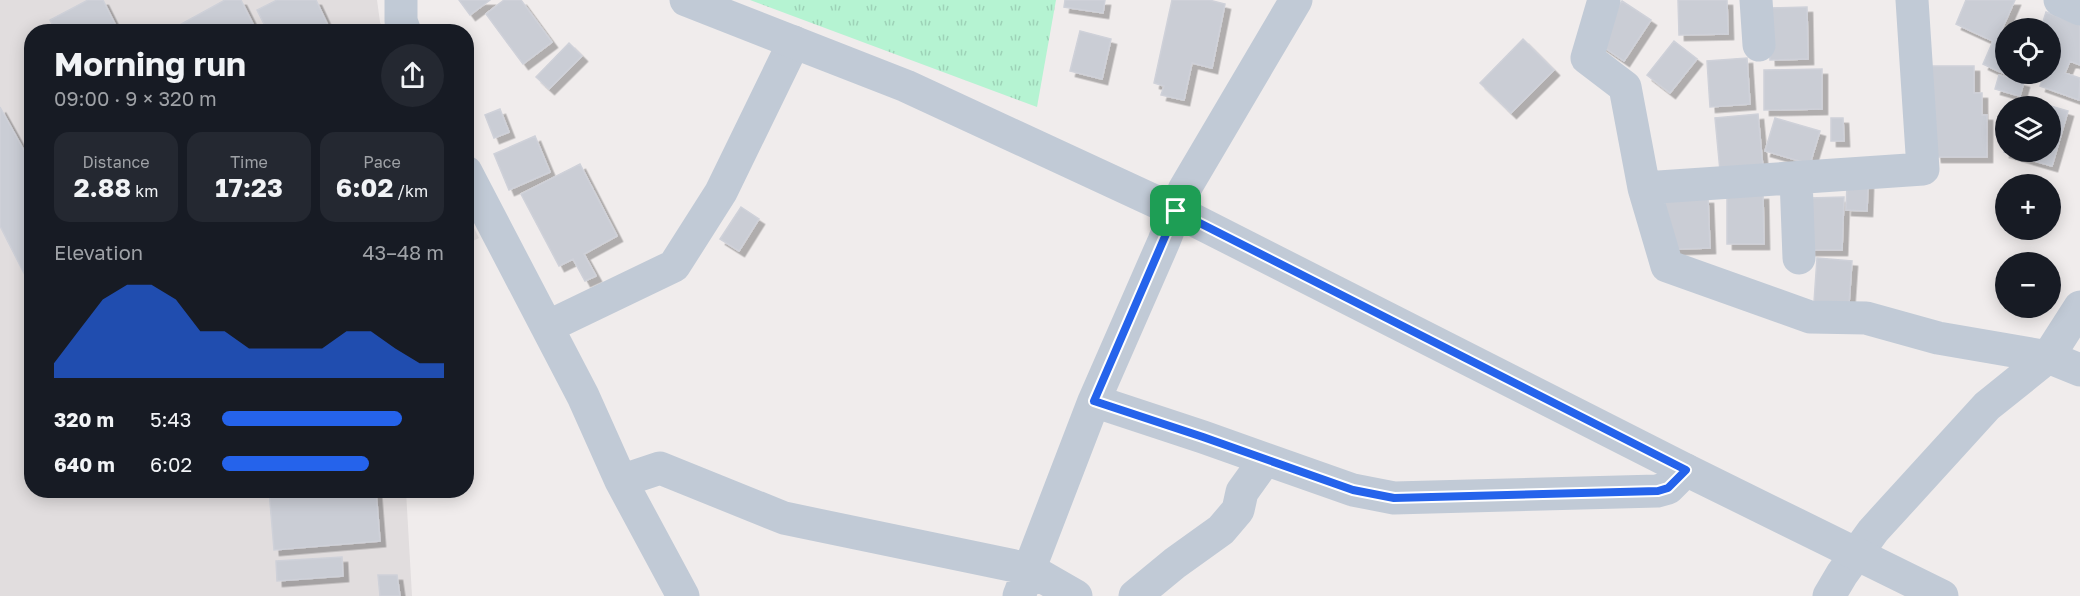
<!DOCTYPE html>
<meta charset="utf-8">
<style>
:root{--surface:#171b24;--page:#242831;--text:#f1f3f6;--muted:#9ea1a6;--accent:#2563eb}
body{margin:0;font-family:"Golos Text",sans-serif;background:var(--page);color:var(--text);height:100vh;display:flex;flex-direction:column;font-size:22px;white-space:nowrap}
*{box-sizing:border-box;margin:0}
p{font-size:20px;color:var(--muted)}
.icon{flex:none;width:33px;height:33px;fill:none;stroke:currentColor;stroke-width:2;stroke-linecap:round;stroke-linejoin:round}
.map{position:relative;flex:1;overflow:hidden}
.details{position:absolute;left:24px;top:24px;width:450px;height:474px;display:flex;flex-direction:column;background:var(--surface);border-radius:24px;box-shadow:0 3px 15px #0003}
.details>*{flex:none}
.fabs{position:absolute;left:1995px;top:18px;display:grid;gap:12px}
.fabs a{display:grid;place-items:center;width:66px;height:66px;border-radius:50%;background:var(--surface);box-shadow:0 3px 15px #0003;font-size:30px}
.pin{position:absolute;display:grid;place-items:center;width:51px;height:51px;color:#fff;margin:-26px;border-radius:12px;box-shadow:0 3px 9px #0006}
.round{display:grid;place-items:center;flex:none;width:63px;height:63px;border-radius:32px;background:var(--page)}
.head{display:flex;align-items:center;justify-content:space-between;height:102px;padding:0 30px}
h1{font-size:33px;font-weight:700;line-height:45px}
.stats{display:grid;grid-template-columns:repeat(3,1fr);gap:9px;height:102px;padding:6px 30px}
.stats div{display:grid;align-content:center;border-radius:15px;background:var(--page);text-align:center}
.stats b{font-size:26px;font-weight:700}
.stats small{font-size:16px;font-weight:400}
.stats p{font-size:16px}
.chart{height:168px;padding:12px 30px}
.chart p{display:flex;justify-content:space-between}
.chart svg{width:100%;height:108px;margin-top:6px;fill:var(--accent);opacity:.7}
ul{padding:0 30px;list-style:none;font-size:20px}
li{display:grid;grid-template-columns:96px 72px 1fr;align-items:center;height:45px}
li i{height:15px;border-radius:8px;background:var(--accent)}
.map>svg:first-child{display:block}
</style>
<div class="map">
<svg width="2080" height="596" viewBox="0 0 2080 596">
<defs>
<pattern id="grass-tufts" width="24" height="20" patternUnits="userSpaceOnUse" patternTransform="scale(1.5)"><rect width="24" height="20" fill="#b5f3d2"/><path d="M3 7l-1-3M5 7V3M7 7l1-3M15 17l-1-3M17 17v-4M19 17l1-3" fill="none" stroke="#9dd2b7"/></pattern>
<filter id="shadow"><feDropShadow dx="5.5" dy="5.5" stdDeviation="0" flood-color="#0004"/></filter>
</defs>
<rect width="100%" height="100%" fill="#f0ecec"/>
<path fill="#e1ddde" d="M0,0H377L380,22L384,31L32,32V490L406,491L412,596H0Z
M466,212L479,238L467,244H466Z"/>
<path fill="url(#grass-tufts)" d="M750,0H1056L1037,107Z"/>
<path fill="#cacdd5" stroke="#cfd1d9" stroke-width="1.5" filter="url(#shadow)" d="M88,0H103L119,32H56L50,20Z
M225,0H241L257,32H167Z
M277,0H316L331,32H268L257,10Z
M459,0H490L470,15Z
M504,0H521L552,42L523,64L486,14Z
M1065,0H1105L1103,13L1064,7Z
M1172,0H1209L1225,4L1212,68L1192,63L1184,100L1161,95L1164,86L1154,83Z
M1678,0H1727L1728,34L1679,35Z
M1966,0H2015L1999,36L2006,39L2005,74L1983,64L1993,41L1956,24Z
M1622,1L1651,20L1624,61L1595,41Z
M1807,7L1808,59L1770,60L1768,8Z
M2046,12L2080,25V65L2070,61L2065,73L2080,78L2079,100L2040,86L2045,74H2050V28H2041Z
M1080,31L1111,39L1102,79L1070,71Z
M1523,39L1554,70L1511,113L1480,83Z
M1674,41L1697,59L1670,93L1647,75Z
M569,43L582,56L549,89L536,77Z
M1747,58L1750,104L1710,107L1707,61Z
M1926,66H1974V93H1982V115H1987V157H1936Z
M1822,69V109L1764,110V70Z
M1999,75L2024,82L2020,96L1995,89Z
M2020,97L2068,111L2052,166L2004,152L2006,147V152H2050V106H2017Z
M0,107L32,165V284L30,285L0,226Z
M500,109L509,132L494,138L485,115Z
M1758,114L1763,168L1720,171L1715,118Z
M1775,118L1820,131L1810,164L1765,151Z
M1831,118H1843L1844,141H1831Z
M535,136L550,172L509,190L494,154Z
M580,164L617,236L584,254L596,276L585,281L573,259L559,266L521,194Z
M1847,184H1868L1867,211L1846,210Z
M1763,194L1764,244H1727V195Z
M1844,197L1842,250H1810V198Z
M1708,198L1710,248L1678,249L1667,254L1665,199Z
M741,207L759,219L739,251L720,239Z
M1817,258L1852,261L1849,304L1814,302Z
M269,490H376L380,541L274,550Z
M342,557L343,576L277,581L276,561Z
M378,575H397L400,596H380Z"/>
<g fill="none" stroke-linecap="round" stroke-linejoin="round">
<path stroke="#c1cad6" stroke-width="33" d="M401,0V21L405,32
M1604,0L1587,58L1625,87L1644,188L1923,169L1912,0
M1756,0L1759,45
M2060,0L2080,9
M466,172L583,396L621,481L683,596
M1796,178L1799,258
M1644,188L1667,266L1810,317L1866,318L1938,338L2048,357L2080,370
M547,327L674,266L721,192L794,42
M1094,401L1203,437L1353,490L1394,498L1657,491L1668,488L1686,470
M621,481L660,468L784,518L1029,569L1076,596
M1019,596L1094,401L1164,241L1184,190L1296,0
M1135,596L1175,563L1221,530L1238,510L1242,492L1265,460
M1829,596L1842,574L1873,531L1987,406L2048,357L2080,307"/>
<path stroke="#c1cad6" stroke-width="33" d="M686,0L906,86L1176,211L1686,470L1942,596"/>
</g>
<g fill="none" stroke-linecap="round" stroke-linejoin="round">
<defs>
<path id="route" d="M1176,211L1686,470L1668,488L1658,491L1394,498L1353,490L1203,437L1094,401Z"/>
</defs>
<use href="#route" stroke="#fff" stroke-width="12"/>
<use href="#route" stroke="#2563eb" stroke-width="8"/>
</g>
</svg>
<div class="fabs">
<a><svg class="icon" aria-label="locate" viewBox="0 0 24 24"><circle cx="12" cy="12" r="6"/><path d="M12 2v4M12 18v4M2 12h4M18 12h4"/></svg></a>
<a><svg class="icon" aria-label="layers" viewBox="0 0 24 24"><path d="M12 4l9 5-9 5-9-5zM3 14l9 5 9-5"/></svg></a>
<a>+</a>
<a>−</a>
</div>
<div class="pin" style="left:1176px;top:211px;background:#1e9e55"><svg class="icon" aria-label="arrive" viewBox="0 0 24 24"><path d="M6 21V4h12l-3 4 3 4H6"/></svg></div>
<section class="details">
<div class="head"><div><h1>Morning run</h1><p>09:00 · 9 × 320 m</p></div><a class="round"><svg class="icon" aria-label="share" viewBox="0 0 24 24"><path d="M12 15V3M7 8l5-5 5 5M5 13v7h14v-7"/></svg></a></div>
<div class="stats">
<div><p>Distance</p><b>2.88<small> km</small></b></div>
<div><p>Time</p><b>17:23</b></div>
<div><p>Pace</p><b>6:02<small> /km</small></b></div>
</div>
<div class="chart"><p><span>Elevation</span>43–48 m</p>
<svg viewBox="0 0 160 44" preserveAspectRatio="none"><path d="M0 44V38L10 25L20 12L30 6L40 6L50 12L60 25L70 25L80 32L90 32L100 32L110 32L120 25L130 25L140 32L150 38L160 38V44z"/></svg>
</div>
<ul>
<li><b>320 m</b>5:43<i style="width:81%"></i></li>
<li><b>640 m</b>6:02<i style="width:66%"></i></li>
</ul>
</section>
</div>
